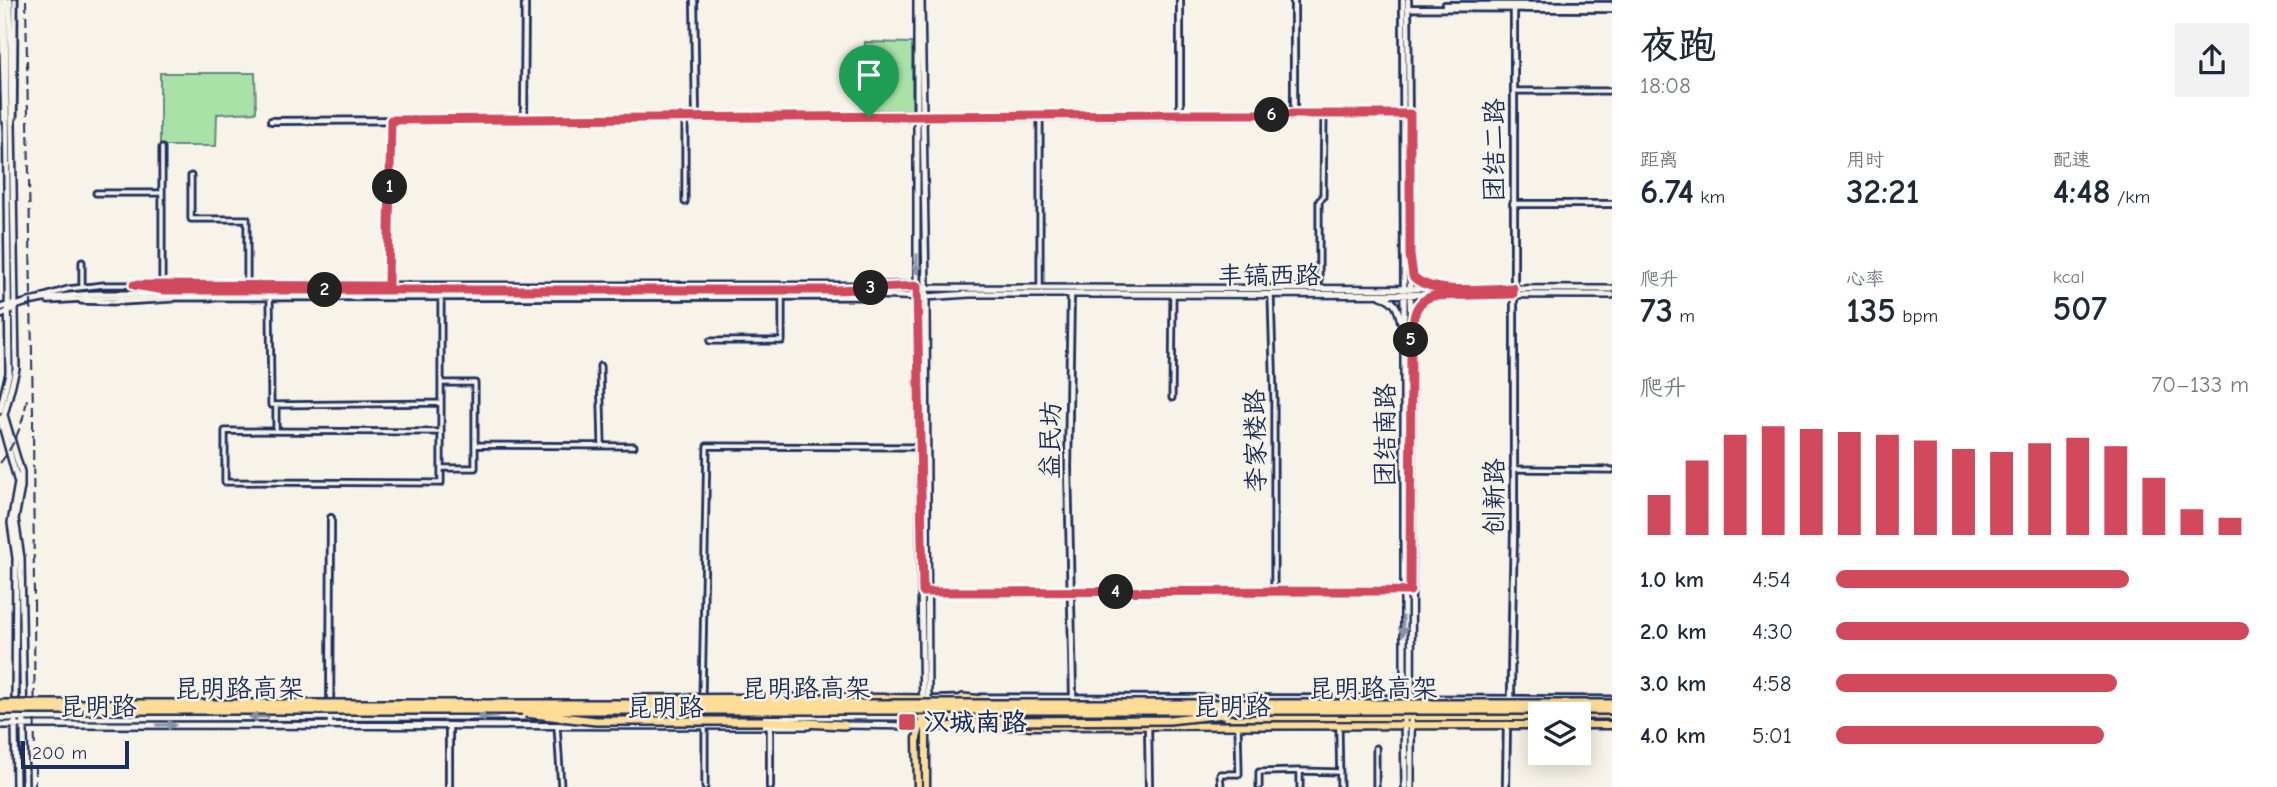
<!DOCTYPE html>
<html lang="zh">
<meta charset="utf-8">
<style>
:root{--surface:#fff;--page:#f2f2f3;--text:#1f2937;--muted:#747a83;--accent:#d1495b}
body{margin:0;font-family:"Comic Neue","LXGW WenKai TC",sans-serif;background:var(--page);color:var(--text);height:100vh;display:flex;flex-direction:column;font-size:26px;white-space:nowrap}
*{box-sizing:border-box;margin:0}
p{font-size:23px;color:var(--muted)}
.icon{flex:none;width:38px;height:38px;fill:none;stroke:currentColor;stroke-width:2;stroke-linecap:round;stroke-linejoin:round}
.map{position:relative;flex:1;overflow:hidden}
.panel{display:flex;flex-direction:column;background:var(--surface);width:665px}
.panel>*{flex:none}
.buttons{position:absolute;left:1528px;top:702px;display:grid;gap:14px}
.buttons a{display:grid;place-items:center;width:63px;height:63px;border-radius:0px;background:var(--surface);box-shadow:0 4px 18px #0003;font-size:35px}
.scale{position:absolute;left:21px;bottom:18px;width:108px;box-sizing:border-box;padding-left:7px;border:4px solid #1b2f5e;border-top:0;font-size:19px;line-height:24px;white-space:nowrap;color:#1b2f5e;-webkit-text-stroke:5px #f7f3e8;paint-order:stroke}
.pin{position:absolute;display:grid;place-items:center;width:60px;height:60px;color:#fff;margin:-72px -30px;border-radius:50% 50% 50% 0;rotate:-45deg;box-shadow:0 0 7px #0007}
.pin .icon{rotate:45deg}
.km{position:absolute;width:35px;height:35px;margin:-18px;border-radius:50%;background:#222;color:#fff;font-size:19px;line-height:35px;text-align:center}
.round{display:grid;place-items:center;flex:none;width:74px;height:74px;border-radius:0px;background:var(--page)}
.headline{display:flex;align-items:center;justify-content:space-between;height:119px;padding:0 28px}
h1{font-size:38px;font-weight:800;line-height:52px}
.stats{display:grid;grid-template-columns:repeat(3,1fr);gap:10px;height:119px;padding:7px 28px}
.stats div{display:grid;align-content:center}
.stats b{font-size:35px;font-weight:800}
.stats small{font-size:19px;font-weight:400}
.stats p{font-size:19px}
.chart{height:196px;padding:14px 28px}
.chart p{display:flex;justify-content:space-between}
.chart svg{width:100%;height:126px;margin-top:7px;stroke:var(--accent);stroke-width:6}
ul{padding:0 28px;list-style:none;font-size:23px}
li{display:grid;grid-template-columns:112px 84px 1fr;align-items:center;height:52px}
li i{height:18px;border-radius:9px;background:var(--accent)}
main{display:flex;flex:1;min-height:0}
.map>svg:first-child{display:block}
</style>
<main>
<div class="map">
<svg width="1612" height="787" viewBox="0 0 1612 787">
<rect width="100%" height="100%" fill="#f7f3e8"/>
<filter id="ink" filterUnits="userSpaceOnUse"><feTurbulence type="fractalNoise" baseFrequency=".0143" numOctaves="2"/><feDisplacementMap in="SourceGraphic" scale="14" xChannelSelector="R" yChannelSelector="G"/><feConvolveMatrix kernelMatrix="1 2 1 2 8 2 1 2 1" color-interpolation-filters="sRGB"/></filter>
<g filter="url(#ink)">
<path fill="#a9e2a7" stroke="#628882" stroke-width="2" d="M865,42L912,43V110H865Z
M160,73H255L256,112L217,114L216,146H160Z"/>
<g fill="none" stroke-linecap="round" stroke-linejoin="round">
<defs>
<path id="minor" d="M1,0L4,120
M1514,91H1612
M1040,116V288
M14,117L15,0
M162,148V285
M191,176V219H247V286
M96,193H162
M685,202V118
M82,262V287
M388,286L391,120
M146,287L164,291
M1319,289V201L1323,197L1324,115
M1271,295L1274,400V591
M441,296C441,358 441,421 441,483L225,482V431L441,432
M42,297L68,289L104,285H869
M270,297L271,405L441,403
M48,301L98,298L877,297
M81,301L116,302L125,300
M122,302L173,299
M710,341H782V296
M600,366L602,445
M441,383H475V468H441
M1172,398L1173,294
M276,431V405
M475,445L634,446
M1513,469L1612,470
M981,697L1403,698
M702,698L707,446L912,447
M1411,698L1612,699
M928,699L963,698
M557,726L561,787
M1339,727L1340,787
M1376,748V787
M705,787V726
M1221,787L1220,774H1239L1238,727
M1259,787V772L1300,771
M1300,787V771L1340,772"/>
<path id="tertiary" d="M694,0L696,117
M1180,0V114
M1294,0V115
M1403,0L1404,288
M1408,0L1410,289
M1445,5H1612
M1408,8L1612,9
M524,119L525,0
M271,121L1410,114
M1513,204H1612
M1411,272L1418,282L1432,287
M1071,294L1068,467L1073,696
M927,592L1405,591
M1511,699C1511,643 1513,587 1514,530V5
M1148,724L1149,787
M330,725L331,518
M449,725V787
M770,787V727
M1506,787L1507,724"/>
<path id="secondary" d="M10,0L16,369L4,415L21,472V487L15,519L21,558L25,787
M921,0L926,288L928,707
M531,290H594
M839,290C866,288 899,281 926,288L1612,289
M1404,291V705
M1410,293L1412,361L1411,787
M1381,296C1395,300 1398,308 1401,322
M0,308L15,303
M0,315C8,314 8,310 14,307C27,299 84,294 101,294H842L926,297L969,294H1071L1612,295
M1413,320L1418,304L1431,296
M0,410L9,373L5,0
M0,418L18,483L11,523L16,558L15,705
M1404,715L1405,787
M579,716L923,717L917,296V0
M0,718L534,717
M15,722L16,787
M0,725L809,726
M843,725L919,726"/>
<path id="primary" d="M1221,717H1540
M1578,725H1612
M919,726H962
M977,726L1540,725
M918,787L917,738L923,717L1175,716
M926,787V723"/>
<path id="trunk" d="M843,698L923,699
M963,698L983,700
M1550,713L1565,714
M1578,715H1612
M763,721L844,725
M959,725L1004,721"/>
</defs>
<use href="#minor" stroke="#1b2f5e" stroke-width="9"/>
<use href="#tertiary" stroke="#1b2f5e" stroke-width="10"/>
<use href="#secondary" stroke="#1b2f5e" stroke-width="10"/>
<use href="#primary" stroke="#1b2f5e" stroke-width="11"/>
<use href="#trunk" stroke="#1b2f5e" stroke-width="12"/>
<use href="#minor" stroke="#f7f3e8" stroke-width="3.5"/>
<use href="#tertiary" stroke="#f7f3e8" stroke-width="4.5"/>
<use href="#secondary" stroke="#f7f3e8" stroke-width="5"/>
<use href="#primary" stroke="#ffdd96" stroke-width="6"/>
<use href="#trunk" stroke="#ffdd96" stroke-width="7"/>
<path stroke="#1b2f5e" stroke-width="2" stroke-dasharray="10 5" stroke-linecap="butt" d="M26,0L33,414L35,787
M0,463C15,445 23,423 27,399"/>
<defs>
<path id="trunk-bridge" d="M633,699L843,698
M0,704H1612
M0,710H1612
M525,713L596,721H763
M1004,721L1169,720L1224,714"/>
</defs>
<use href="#trunk-bridge" stroke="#1b2f5e" stroke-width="12" stroke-linecap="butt"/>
<use href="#trunk-bridge" stroke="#ffdd96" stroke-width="7"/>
</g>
<defs><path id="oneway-solid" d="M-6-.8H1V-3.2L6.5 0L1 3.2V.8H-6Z" transform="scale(1.75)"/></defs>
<g fill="#8991a3">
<use href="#oneway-solid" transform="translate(917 264) rotate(90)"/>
<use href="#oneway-solid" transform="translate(1403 626) rotate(90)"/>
<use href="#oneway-solid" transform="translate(259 717) rotate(180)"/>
<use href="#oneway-solid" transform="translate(487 717) rotate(179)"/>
<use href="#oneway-solid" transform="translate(166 725)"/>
</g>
</g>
<g fill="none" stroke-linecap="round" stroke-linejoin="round" filter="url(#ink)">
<defs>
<path id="route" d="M1180,114H1410V255L1413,276C1430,296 1487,288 1513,288V294L1433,296C1413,302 1414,318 1411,337L1410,591L923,592L917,286L837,290H164L134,285L388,286L391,120Z"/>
</defs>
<use href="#route" stroke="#fff" stroke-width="14"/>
<use href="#route" stroke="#d1495b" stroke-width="9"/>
</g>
<rect fill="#d1495b" stroke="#f7f3e8" stroke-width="2.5" x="898" y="713" width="18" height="18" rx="3.5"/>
<g text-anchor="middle" stroke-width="5" stroke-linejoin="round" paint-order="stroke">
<g font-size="26" fill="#1b2f5e" stroke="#f7f3e8">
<text transform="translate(1494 150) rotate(-90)" y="9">团结二路</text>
<text x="1269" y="284">丰镐西路</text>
<text transform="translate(1385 435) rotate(-90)" y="9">团结南路</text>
<text transform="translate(1050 440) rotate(-89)" y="9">益民坊</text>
<text transform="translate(1255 441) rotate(-91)" y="9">李家楼路</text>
<text transform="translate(1494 497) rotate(-90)" y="9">创新路</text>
<text x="239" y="697">昆明路高架</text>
<text x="806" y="697">昆明路高架</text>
<text x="1373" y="697">昆明路高架</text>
<text x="98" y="715">昆明路</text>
<text x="1232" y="715">昆明路</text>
<text x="665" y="716">昆明路</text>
</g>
<g font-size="26" font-weight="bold" fill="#1b2f5e" stroke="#f7f3e8" text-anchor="start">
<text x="923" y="731">汉城南路</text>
</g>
</g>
</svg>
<div class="buttons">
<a><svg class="icon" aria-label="layers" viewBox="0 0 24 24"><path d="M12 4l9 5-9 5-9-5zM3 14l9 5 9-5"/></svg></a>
</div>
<div class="scale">200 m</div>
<div class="pin" style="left:869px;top:117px;background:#1e9e55"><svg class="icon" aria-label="arrive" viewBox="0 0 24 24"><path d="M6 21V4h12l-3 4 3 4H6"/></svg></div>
<b class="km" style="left:390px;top:187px">1</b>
<b class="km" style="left:325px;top:290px">2</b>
<b class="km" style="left:871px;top:288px">3</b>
<b class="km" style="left:1116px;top:592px">4</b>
<b class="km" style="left:1411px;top:340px">5</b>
<b class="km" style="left:1272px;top:115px">6</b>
</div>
<section class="panel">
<div class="headline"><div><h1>夜跑</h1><p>18:08</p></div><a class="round"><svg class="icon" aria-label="share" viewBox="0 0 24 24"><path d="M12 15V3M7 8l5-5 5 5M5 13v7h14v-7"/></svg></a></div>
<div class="stats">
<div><p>距离</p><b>6.74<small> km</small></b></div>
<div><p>用时</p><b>32:21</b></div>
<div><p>配速</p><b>4:48<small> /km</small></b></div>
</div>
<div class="stats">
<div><p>爬升</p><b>73<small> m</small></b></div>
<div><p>心率</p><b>135<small> bpm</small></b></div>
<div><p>kcal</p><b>507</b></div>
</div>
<div class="chart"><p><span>爬升</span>70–133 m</p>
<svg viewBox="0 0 160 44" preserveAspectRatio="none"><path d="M5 44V30M15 44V18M25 44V9M35 44V6M45 44V7M55 44V8M65 44V9M75 44V11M85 44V14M95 44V15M105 44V12M115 44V10M125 44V13M135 44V24M145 44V35M155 44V38"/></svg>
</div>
<ul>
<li><b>1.0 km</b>4:54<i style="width:71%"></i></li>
<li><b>2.0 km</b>4:30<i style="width:100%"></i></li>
<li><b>3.0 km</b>4:58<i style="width:68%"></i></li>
<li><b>4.0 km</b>5:01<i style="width:65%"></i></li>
</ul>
</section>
</main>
